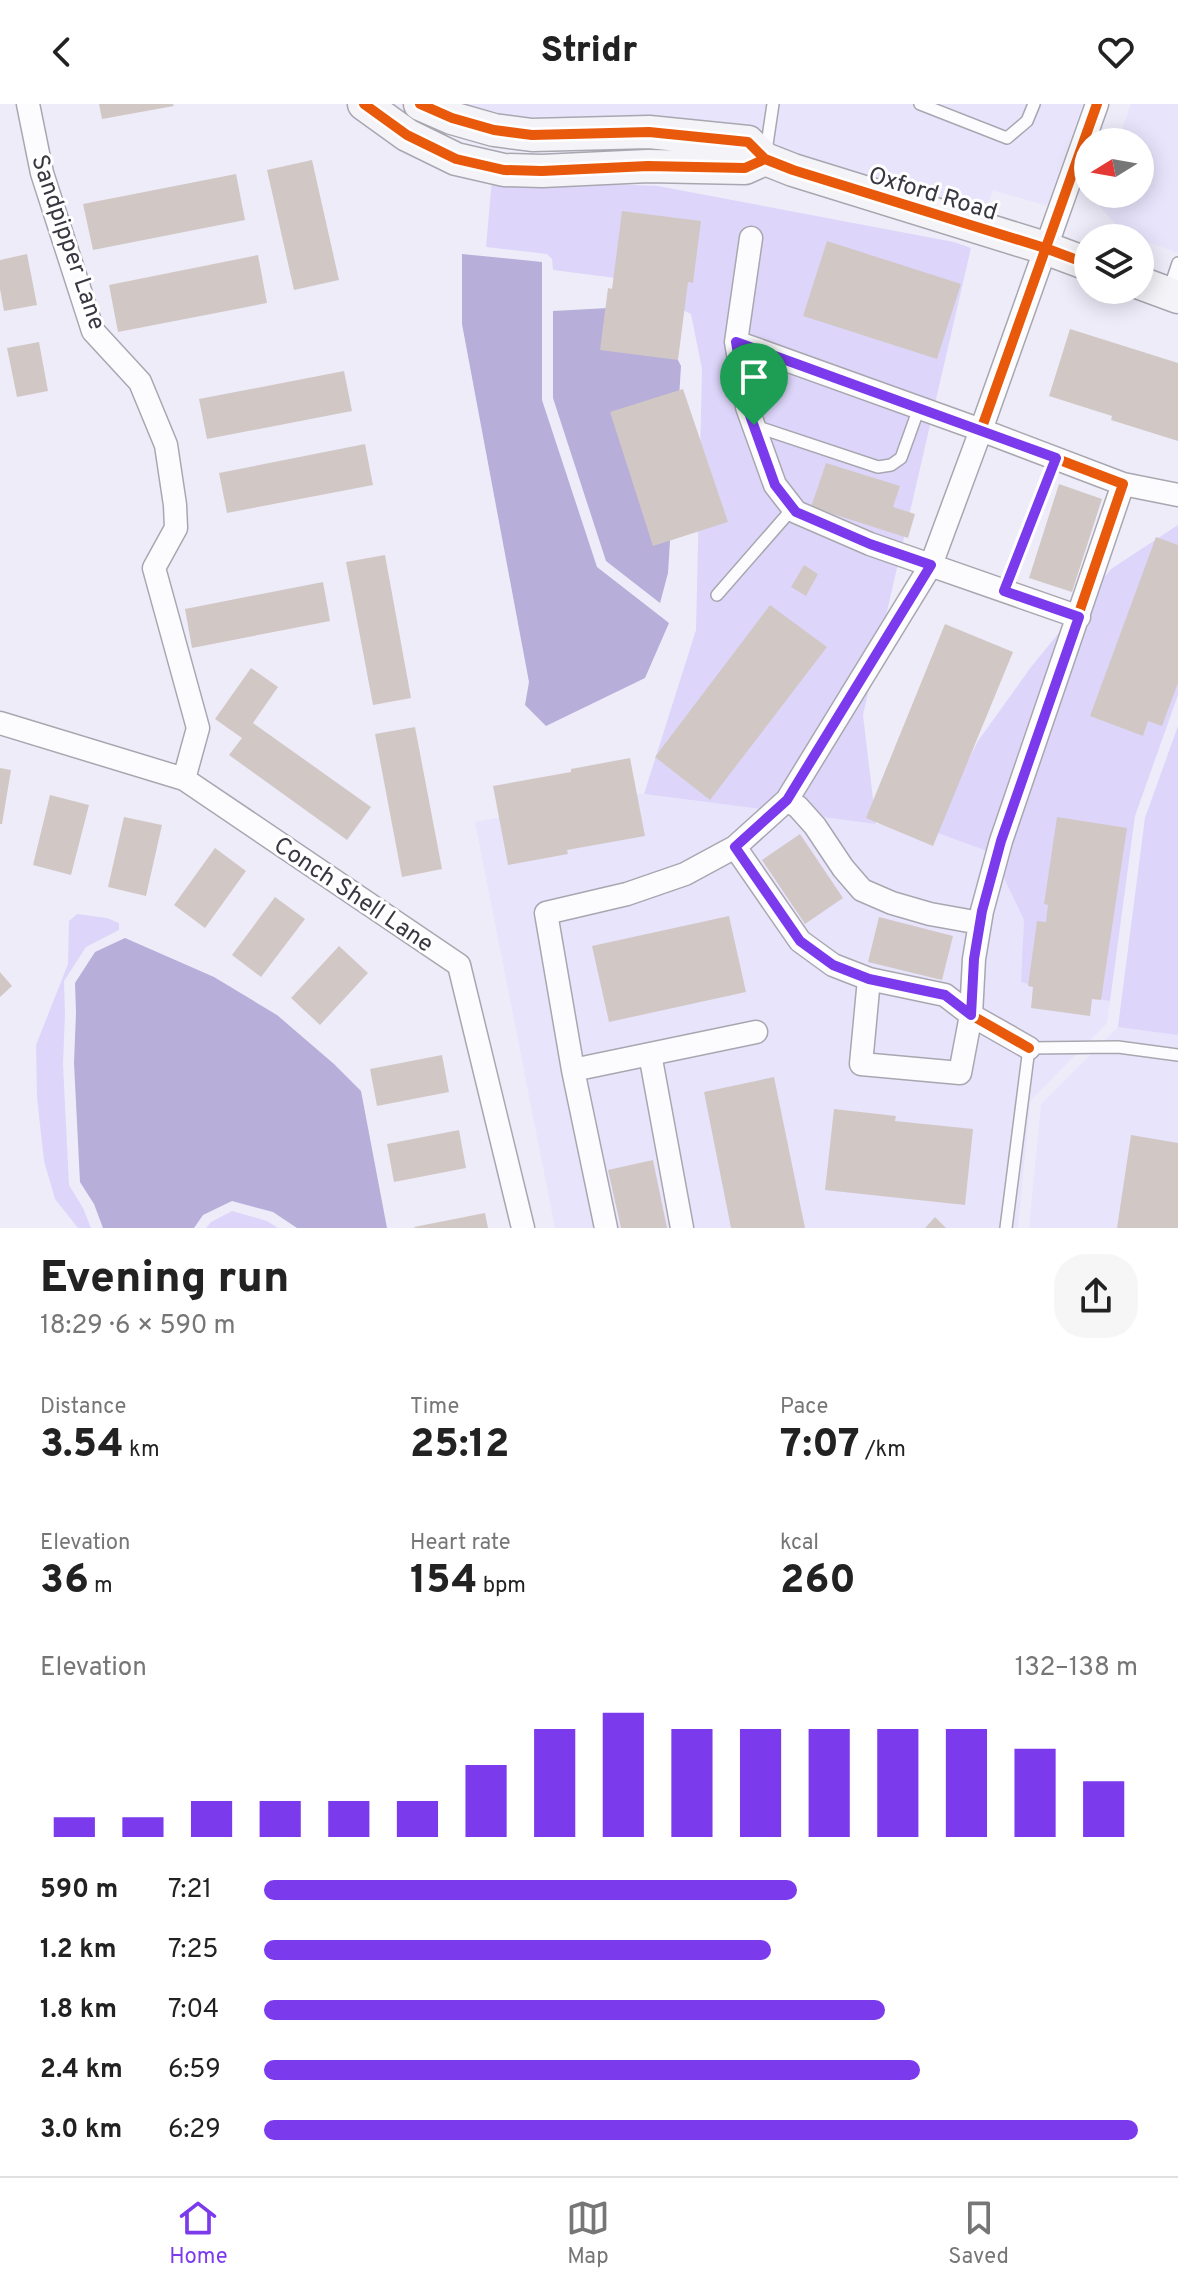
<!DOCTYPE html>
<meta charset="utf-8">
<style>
:root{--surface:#fff;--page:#f6f6f6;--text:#222;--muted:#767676;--line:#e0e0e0;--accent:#7c3aed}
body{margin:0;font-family:Overpass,sans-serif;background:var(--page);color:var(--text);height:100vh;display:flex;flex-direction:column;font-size:30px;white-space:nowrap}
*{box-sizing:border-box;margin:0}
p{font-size:26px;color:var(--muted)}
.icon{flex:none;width:44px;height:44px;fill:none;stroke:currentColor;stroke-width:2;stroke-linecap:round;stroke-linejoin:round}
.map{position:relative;height:1124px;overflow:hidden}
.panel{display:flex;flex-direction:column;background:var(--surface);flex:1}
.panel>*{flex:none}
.needle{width:52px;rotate:259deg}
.controls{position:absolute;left:1074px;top:24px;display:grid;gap:16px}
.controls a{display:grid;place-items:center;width:80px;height:80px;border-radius:50%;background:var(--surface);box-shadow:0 4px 20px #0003;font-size:40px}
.pin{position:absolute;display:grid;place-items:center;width:68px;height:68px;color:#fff;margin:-82px -34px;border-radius:50% 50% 50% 0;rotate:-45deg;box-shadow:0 0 8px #0007}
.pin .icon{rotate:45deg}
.round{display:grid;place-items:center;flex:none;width:84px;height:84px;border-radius:32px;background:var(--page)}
.headline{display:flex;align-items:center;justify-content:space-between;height:136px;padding:0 40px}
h1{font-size:44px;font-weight:800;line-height:60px}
.figures{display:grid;grid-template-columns:repeat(3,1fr);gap:12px;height:136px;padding:8px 40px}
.figures div{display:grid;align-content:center}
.figures b{font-size:40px;font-weight:800}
.figures small{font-size:22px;font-weight:400}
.figures p{font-size:22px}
.chart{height:224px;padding:16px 40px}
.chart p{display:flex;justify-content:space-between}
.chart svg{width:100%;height:144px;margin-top:8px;stroke:var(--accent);stroke-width:6}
ul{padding:0 40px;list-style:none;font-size:26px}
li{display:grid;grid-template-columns:128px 96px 1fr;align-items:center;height:60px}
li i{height:20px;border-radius:10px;background:var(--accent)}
header{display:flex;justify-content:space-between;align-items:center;height:104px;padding:0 40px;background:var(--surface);font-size:36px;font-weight:800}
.tab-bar{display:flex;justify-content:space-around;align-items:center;height:112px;border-top:2px solid var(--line);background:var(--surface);font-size:22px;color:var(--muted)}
.tab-bar a{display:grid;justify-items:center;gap:4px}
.tab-bar .selected{color:var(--accent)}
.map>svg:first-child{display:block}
</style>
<header><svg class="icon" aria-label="back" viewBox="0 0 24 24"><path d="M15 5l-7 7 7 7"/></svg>Stridr<svg class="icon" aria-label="heart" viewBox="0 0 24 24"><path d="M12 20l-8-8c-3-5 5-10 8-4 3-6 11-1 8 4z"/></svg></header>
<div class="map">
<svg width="1178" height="1124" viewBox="0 0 1178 1124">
<rect width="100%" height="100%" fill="#eeecf9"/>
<path fill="#e8e4fc" d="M449,0H1083L1047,102L993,86L983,113L798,56L533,19Z
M1131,0H1178V149L1123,129L1096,98L1099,90H1140V38H1117Z
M1178,622V1124H1029L1041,1000L1118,923L1145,714Z
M634,689L932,727L998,751L1002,770L1024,816L1022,878L1063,890L1110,897L1107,919L1033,994L1030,999L1018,1124H555L475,718Z"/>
<path fill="#ddd6fa" d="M492,75L658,82L954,138L971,144L863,611L876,720L644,690L696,526L702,265L691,210L616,174L553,166L552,155L547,150L486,143Z
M1178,421V591L1135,712L1110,897L1063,890L1021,878L1024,816L1002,770L998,751L932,727L978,637L1031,563L1111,465Z
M1178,622V931L1118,923L1145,714Z
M77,810L107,814L119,819V826L86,843L64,877L65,910L63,960L69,1081L83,1104L91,1124H78L55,1095L44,1057L37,993L36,941L68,860L69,817Z
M232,1107L267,1117L278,1124H206L211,1118Z"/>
<path fill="#b7aed9" d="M462,150L542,158V296L597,463L669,519L645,574L546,622L525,601L529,578L462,220Z
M645,202L665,231L681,262L668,469L660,499L606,457L553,294V207Z
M125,834L214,873L277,911L334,960L361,987L387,1124H297L273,1108L232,1097L203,1111L194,1124H103L94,1100L80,1078L74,959L76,909L75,879L95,848Z"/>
<path fill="#d1c8c5" d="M99,0H173L174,2L102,15Z
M312,56L339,176L294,186L267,66Z
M236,70L245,116L93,146L83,100Z
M622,107L701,117L693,179L688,178L678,256L600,246L608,184L612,185Z
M827,137L961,180L937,255L803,212Z
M27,150L37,201L4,207L0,185V156Z
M258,151L267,199L118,228L109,181Z
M1070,225L1178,259V337L1111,316L1112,312L1049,292Z
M39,238L48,287L17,293L7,244Z
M344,267L352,307L207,335L199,295Z
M683,285L728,418L653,442L610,308Z
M365,340L373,381L227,409L219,369Z
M826,359L900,382L893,403L915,410L908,434L811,403Z
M1059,380L1102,395L1072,488L1029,474Z
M1156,433L1178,441V579L1162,622L1148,617L1143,632L1090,612Z
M385,451L411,594L373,601L346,458Z
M804,461L818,470L806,492L791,483Z
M323,478L330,517L192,544L185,505Z
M770,501L827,543L710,696L655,653Z
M945,520L1013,548L933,742L866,714Z
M251,564L278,583L253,619L371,703L347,736L229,651L242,634L215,615Z
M415,623L442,765L402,773L375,630Z
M630,654L645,732L567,746L568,750L508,761L493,682L571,668V665Z
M0,664L11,666L2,720H0Z
M50,691L89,701L71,771L33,761Z
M124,713L162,721L146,792L108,783Z
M1057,713L1127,724L1101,896L1092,895L1090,912L1031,904L1033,883L1028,882L1037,817L1046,818L1048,801L1044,800Z
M800,730L843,794L805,820L762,756Z
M215,744L246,767L205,824L174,801Z
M275,793L305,815L261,873L232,851Z
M729,812L746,888L609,918L592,842Z
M879,813L953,832L942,876L868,858Z
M339,842L368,869L320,921L291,894Z
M0,868L12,882L0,893Z
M442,951L449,988L377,1002L370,965Z
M774,973L805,1124H731L704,988Z
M834,1005L896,1012L895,1017L973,1025L965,1101L825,1086Z
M459,1026L466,1064L394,1078L387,1040Z
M1131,1031L1178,1039V1124H1117Z
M653,1056L667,1124H621L608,1066Z
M485,1109L488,1124H415L414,1123Z
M935,1113L946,1124H925Z"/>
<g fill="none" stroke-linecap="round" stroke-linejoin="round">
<defs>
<path id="lane" d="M920,0L1007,34L1027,17L1034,0
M766,47L773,0
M1168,189L1178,159
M755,322L878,363L891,361L901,354L919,304
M1004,487L1056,354
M717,491L793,404
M1006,1124L1029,944L1118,943L1178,951"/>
<path id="street" d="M28,0L42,69L93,227L140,278L166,341L175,401L176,424L154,464L198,624L184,675
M751,134L736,238L747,303L775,381L796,408L870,440L1079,513
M736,238L981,326L931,461L787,696
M1123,380L1178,391
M0,619L184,675L459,861L523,1124
M735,743L685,770L627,790L546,809L573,966L756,928
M869,875L833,861L800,837L735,743L787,696L798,703L815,722L843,764L862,786L892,799L930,810L980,819
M869,875L945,891L971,911L960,969L861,960Z
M1029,944L971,911L974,855L982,807L1001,737L1123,380L981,326L1097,0
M650,950L682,1124
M573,966L606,1124"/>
<path id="secondary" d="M364,0L407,31L456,55L504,66L542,67L648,62L745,64L765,55
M420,0L452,14L494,26L532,31L649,28L748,38L765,55L793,66L1045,144L1088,160
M1140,179L1178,193"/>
</defs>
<use href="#lane" stroke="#a8a7b0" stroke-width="14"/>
<use href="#street" stroke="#a8a7b0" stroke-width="25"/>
<use href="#secondary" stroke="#a8a7b0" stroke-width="35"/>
<use href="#lane" stroke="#fcfcfe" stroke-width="11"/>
<use href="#street" stroke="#fcfcfe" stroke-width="22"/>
<use href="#secondary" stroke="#f4f3f8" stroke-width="32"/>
<defs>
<path id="cycleway" d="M364,0L407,31L456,55L504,66L542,67L648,62L745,64L765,55
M420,0L452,14L494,26L532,31L649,28L748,38L765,55L793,66L1045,144L1088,160
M1029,944L971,911L974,855L982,807L1001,737L1123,380L981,326L1097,0"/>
</defs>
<use href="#cycleway" stroke="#fff" stroke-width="15"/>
<use href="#cycleway" stroke="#e8590c" stroke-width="10"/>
</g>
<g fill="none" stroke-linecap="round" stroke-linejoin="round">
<defs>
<path id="route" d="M736,238L1056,354L1004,487L1079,513L1001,737L982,807L974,855L971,911L945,891L869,875L833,861L800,837L735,743L787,696L931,461L870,440L796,408L775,381L747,303Z"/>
</defs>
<use href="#route" stroke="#fff" stroke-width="16"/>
<use href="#route" stroke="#7c3aed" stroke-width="10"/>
</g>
<g text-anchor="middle" stroke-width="6" stroke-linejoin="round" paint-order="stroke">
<g font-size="24" fill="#393741" stroke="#fff">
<text transform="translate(933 89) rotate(17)" y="8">Oxford Road</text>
<text transform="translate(69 138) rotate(71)" y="8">Sandpipper Lane</text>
<text transform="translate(354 790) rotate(34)" y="8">Conch Shell Lane</text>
</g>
</g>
</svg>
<div class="controls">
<a><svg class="needle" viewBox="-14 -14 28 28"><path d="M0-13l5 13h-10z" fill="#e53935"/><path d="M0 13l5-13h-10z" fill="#767676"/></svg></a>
<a><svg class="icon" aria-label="layers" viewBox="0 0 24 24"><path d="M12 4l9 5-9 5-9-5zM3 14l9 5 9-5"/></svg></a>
</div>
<div class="pin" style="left:754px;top:321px;background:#1e9e55"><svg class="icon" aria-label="arrive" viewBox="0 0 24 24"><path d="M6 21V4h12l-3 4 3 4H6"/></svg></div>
</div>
<section class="panel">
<div class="headline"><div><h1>Evening run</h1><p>18:29 · 6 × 590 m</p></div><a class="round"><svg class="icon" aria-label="share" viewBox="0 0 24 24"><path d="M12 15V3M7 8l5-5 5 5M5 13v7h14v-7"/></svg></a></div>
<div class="figures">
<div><p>Distance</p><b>3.54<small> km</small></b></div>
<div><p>Time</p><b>25:12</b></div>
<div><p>Pace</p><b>7:07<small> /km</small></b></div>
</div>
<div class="figures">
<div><p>Elevation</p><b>36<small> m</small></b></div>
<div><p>Heart rate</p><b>154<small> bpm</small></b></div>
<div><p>kcal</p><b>260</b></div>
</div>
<div class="chart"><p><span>Elevation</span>132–138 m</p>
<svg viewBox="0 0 160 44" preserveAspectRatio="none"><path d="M5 44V38M15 44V38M25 44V33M35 44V33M45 44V33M55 44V33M65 44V22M75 44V11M85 44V6M95 44V11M105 44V11M115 44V11M125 44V11M135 44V11M145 44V17M155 44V27"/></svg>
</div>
<ul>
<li><b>590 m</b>7:21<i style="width:61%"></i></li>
<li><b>1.2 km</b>7:25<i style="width:58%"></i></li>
<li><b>1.8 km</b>7:04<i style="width:71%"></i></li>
<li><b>2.4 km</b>6:59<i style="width:75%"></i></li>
<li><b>3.0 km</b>6:29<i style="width:100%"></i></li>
</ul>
</section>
<nav class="tab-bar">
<a class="selected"><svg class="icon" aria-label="home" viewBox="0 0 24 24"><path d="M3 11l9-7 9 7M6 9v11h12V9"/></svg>Home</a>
<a><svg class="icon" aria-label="map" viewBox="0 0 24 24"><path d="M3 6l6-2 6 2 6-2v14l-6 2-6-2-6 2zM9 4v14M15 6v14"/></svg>Map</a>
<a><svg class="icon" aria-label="saved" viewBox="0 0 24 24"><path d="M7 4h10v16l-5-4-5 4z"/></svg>Saved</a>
</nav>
